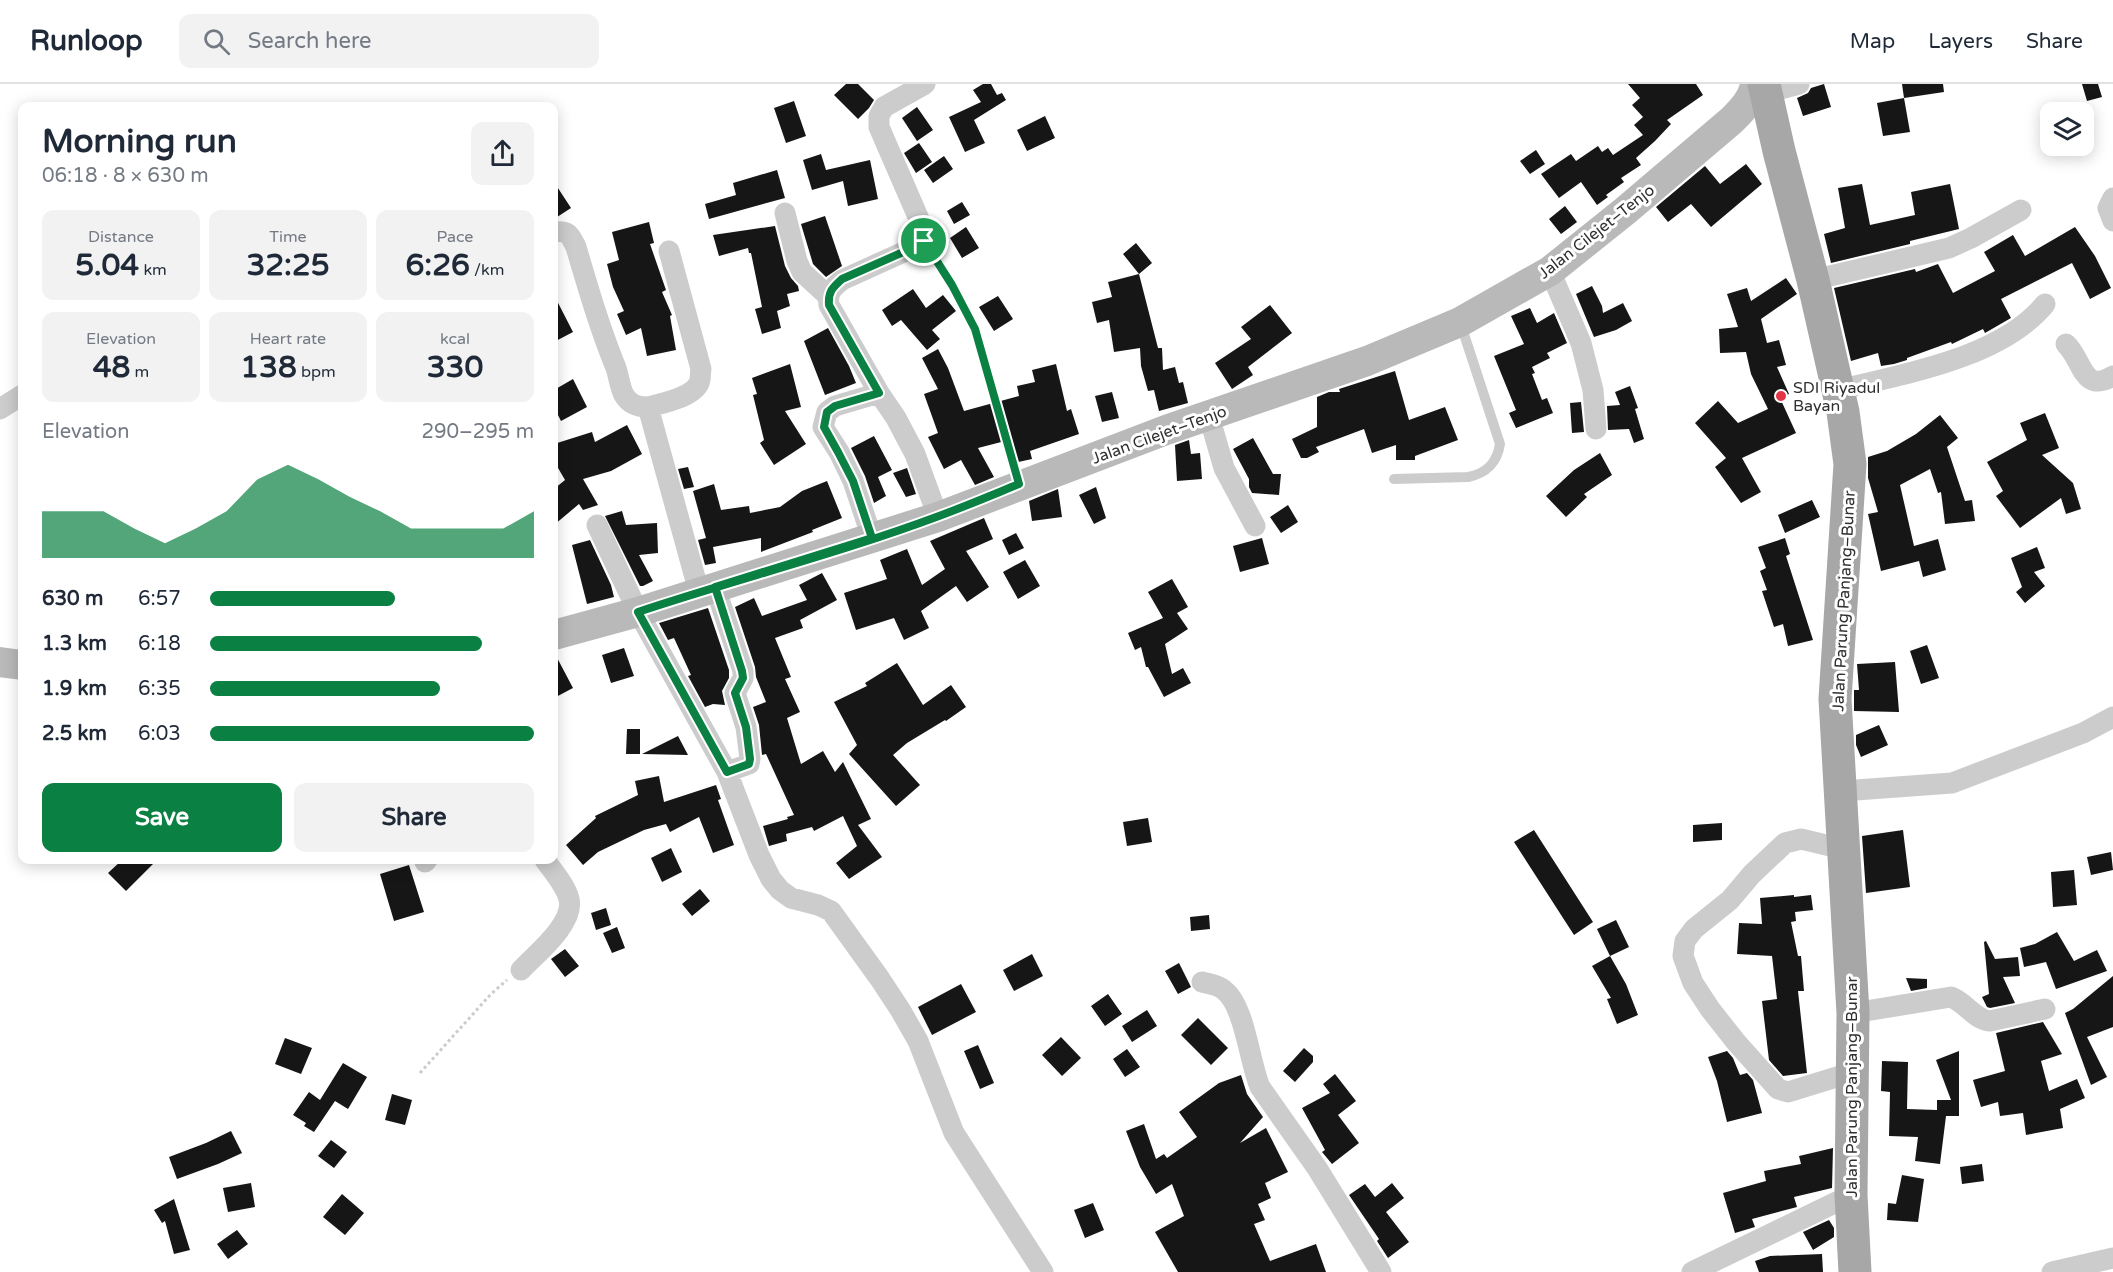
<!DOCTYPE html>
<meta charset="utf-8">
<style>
:root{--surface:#fff;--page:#f2f2f3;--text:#1f2937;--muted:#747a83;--line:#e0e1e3;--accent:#0b8043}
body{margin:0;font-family:"Varela Round",sans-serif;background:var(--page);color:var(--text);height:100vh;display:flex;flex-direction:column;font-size:22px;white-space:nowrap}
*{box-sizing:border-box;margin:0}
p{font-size:20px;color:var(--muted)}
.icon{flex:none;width:33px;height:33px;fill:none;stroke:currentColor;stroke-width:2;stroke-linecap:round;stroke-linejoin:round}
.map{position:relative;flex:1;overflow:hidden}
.side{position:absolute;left:18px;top:18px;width:540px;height:762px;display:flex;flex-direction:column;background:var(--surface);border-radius:12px;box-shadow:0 3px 15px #0003}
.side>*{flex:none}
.fabs{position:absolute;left:2040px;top:18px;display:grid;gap:12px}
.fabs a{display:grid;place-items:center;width:54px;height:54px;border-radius:12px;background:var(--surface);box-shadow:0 3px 15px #0003;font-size:30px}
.pin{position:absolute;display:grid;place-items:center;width:51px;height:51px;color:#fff;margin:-26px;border:3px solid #fff;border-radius:50%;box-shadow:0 2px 6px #0007}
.round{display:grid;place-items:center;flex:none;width:63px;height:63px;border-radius:12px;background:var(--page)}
.overview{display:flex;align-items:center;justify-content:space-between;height:102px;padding:0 24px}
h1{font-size:33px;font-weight:700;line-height:45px}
.metrics{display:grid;grid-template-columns:repeat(3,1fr);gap:9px;height:102px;padding:6px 24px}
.metrics div{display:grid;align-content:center;border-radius:12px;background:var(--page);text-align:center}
.metrics b{font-size:30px;font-weight:700}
.metrics small{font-size:16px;font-weight:400}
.metrics p{font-size:16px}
.chart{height:168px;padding:12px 24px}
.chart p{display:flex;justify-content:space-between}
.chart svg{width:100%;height:108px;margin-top:6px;fill:var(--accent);opacity:.7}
.button{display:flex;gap:12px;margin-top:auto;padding:12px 24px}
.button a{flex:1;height:69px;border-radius:12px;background:var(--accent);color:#fff;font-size:24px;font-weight:700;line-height:69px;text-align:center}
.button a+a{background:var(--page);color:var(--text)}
ul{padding:0 24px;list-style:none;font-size:20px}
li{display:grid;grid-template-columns:96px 72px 1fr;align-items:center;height:45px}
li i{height:15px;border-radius:8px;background:var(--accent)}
header{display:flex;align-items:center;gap:36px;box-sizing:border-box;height:84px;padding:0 30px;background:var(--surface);border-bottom:2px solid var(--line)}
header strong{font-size:28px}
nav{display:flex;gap:33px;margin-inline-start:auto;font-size:21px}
.search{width:420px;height:54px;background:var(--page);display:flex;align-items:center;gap:15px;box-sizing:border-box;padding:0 21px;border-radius:12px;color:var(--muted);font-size:22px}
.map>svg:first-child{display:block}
</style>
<header>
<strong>Runloop</strong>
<div class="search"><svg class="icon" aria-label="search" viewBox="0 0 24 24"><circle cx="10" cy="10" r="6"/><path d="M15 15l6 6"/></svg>Search here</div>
<nav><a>Map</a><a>Layers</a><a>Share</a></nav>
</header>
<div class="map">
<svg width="2113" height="1188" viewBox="0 0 2113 1188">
<rect width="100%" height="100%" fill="#fff"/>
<path fill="#161616" d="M846,0H858L874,16L869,24L858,35L834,11Z
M983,0H991L997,11L1002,9L1006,16L974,36L985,59L965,68L949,33L981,18L973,6Z
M1628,0H1696L1703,11L1667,36L1671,40L1655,57L1636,74L1641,81L1621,94L1624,98L1606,111L1608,113L1597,121L1581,98L1559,114L1541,90L1571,70L1576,77L1598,62L1602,68L1608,64L1613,71L1643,51L1634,41L1643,33L1632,21L1640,14Z
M1824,0L1831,23L1803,32L1797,14L1808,9L1811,4Z
M1902,0H1943L1944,8L1904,14Z
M2082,0H2098L2102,13L2087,17Z
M1904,14L1910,48L1883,52L1877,19Z
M794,17L806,52L786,59L774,24Z
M917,23L933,46L917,57L902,34Z
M1045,32L1055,54L1027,67L1017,46Z
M919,59L932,78L916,89L904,69Z
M1536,66L1545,80L1530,90L1520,77Z
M821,70L826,86L870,76L878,115L848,122L843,97L812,106L803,76Z
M944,72L953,85L933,99L924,86Z
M1746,80L1762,100L1711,143L1691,120L1668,138L1656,123L1705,82L1720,100Z
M777,86L785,114L709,135L705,120L736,111L733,99Z
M554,98L571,124L554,135Z
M1862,100L1870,141L1915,131L1911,108L1950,100L1959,145L1910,157V160L1831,179L1824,150L1845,144L1838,104Z
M962,118L970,131L954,140L947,127Z
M1565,122L1577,138L1561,150L1549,135Z
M825,132L842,182L826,193L813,180L801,140Z
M649,138L654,159L650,160L666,206L662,208L672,231L670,232L676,266L647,272L641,244L626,251L617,230L624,227L613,203L607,180L619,176L612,148Z
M775,142L785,182L791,194L798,202L799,207L787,210L790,222L777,227L781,244L762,250L755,225L762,223L751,169H749L748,164L719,172L713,151Z
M966,143L979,164L962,174L950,154Z
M2075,143L2095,172L2111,204L2090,215L2072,179L2001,215L2011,234L1985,249L1983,245L1952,260L1951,258L1907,274V276L1894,280L1881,282L1878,269L1851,277L1834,204L1915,185L1916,188L1938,180L1953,209L1995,187L1984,168L2013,151L2025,172Z
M1136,159L1152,179L1139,190L1123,170Z
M1139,190L1158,264H1162L1163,286L1175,283L1179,299L1183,298L1188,319L1159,327L1154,306L1148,307L1141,282L1140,264L1114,268L1109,236L1097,239L1092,218L1112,213L1108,198Z
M1786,194L1797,210L1761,235L1767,259L1779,256L1786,281L1777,283L1789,310L1780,314L1796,349L1742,374L1761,408L1741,419L1715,383L1726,374L1695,339L1718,317L1738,339L1768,325L1751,290L1746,268L1720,269L1719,245L1738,243L1727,210L1747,204L1751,217Z
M1592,202L1602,222L1603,229L1623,219L1632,237L1616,246L1594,253L1576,210Z
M913,205L926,224L943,211L956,227L932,246L940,255L927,266L901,236L892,242L882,226Z
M554,211L573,248L554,258Z
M998,212L1013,235L994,247L979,223Z
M1270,221L1292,249L1248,283L1253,291L1232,305L1215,279L1251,255L1241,243Z
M1530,224L1537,239L1554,229L1567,259L1547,269L1550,274L1532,283L1535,289L1532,290L1542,316L1547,314L1553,329L1516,344L1509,329L1516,326L1494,272L1524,260L1511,232Z
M828,244L849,282L856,299L825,311L804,257Z
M938,265L948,284L964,327L1019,312L1017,302L1035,298L1032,286L1056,280L1067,327L1071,325L1079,350L1030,367L1032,375L1014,379L1009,356L978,364L994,393L975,401L961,376L944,385L928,353L938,349L924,310L938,305L922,274Z
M790,280L801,323L785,327L806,360L774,381L760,359L764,356L753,311L757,310L752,294Z
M1395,287L1409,336L1445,323L1458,356L1415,372V376H1396V361L1372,369L1364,345L1316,363L1319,368L1307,374H1301L1292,355L1317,343V313L1329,308H1340L1339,305Z
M573,295L587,323L561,337L554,323V306Z
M1630,302L1638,324L1635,325L1644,355L1634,359L1629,345L1608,346L1607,322L1620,321L1615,308Z
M1112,308L1119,334L1102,338L1095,312Z
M1581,318L1584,348L1572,349L1570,319Z
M2045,329L2059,364L2042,371L2073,399L2081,425L2066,430L2061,414L2020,444L1996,412L2003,407L1987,378L2027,356L2020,339Z
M1940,331L1958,354L1947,363L1965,417L1972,416L1975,437L1945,440L1941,408L1938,409L1930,385L1900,401L1914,462L1938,455L1946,486L1923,493L1919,477L1881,487L1868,430L1878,428L1868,394V373L1887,367L1916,350Z
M627,341L642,370L611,387L583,395L598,421L583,426L579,420L554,441V405L565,396L554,377V360L592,348L595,358Z
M874,352L892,386L878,393L886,412L874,419L865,392L851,364Z
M1253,354L1273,390H1281L1279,411L1252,409L1249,403V395L1233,365Z
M1189,356L1191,370L1200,369L1202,395L1177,397L1175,361Z
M1600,369L1612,391L1584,410L1587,413L1566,433L1546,412L1574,386Z
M688,383L694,403L684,405L678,385Z
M907,384L916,410L906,413L893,389Z
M827,397L842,434L812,446L813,448L761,468V454L713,463L716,479L705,481L698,456L706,454L693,407L714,400L721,426L749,422L750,429L780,423L802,407Z
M1096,403L1106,434L1094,440L1079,411Z
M1058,405L1062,433L1032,437L1029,417Z
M1812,416L1820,433L1785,449L1778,431Z
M1288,421L1298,438L1281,449L1270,433Z
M622,427L626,441L657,439L658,469L639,471L653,497L643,502H640L605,432Z
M984,434L993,455L966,467L989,503L967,518L956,502L921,527L929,544L904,556L894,534L856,546L844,509L887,495L880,476L907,465L922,501L945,485L930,457Z
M1016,449L1024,464L1009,471L1002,456Z
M1262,454L1269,480L1240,488L1233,462Z
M1785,454L1790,470L1786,472L1813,556L1788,562L1783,540L1774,543L1762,507L1767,506L1760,487L1766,484L1758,463Z
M590,456L611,501L614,513L587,520L572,461Z
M2037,463L2045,484L2034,488L2045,502L2025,519L2016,508L2022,503L2011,474Z
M1025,476L1040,502L1018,515L1003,488Z
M822,489L837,516L800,536L803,544L775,554L791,593L785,595L800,628L787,634L801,680L823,667L835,688L843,678L871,735L858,741L882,773L849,795L836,779L857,762L843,732L814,747L812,743L786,750L787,757L769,762L763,742L788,735L787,733L794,731L766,670L762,671L759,641L753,623L766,618L756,593L755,583L735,523L754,514L762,532L807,516L799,501Z
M1172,495L1188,523L1177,529L1188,545L1165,560L1172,590L1183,584L1191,599L1164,613L1148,583H1146L1141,563L1135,566L1128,549L1163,534L1148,508Z
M708,524L729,586V594L722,607L725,621L713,620L705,623L688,592L691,591L674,554L668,556L659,539Z
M1927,561L1939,594L1921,600L1910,567Z
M624,564L634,592L611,599L602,571Z
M554,568L573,604L554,614Z
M1895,578L1899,628L1854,627V606H1859L1857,580Z
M897,579L923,621L951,601L966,623L946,637L945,636L907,659L893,671L920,701L896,722L849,670L857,661L834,618L867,602L865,599Z
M1879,641L1888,661L1861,673L1856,661V651Z
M627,645H640V670H626Z
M678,652L688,671L642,670Z
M659,692L664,718L716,701L721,715L718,716L734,761L713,769L699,733L670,748L666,740L644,746L598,768L583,781L566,761L596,734L595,732L638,711L635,697Z
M1148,734L1152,758L1127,762L1123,738Z
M1722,739V756L1693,758V741Z
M1534,746L1593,838L1574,851L1514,758Z
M1903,746L1910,803L1866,809L1862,752Z
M671,764L682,788L662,798L651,774Z
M2111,768L2113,786L2091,791L2087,773Z
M122,776H157L126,807L108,789Z
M409,781L424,828L394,837L380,790Z
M2074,786L2077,821L2053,823L2051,788Z
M700,805L710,817L692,832L682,820Z
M1794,811V813L1811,811L1813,826L1795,828L1796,837L1791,838L1798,872H1801L1804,907H1798L1807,989L1783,992L1769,976L1762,917L1777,915L1772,872L1737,870L1739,839L1762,840L1760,814Z
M606,824L611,841L596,846L591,829Z
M1209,831L1210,845L1191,847L1190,833Z
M1616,836L1629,863L1610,872L1597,845Z
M617,843L625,864L612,869L603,849Z
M2057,848L2074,877L2097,866L2107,887L2056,905L2046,878L2024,883L2020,864L2035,860Z
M1986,857L1995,875L2018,873L2020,892L2003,893L2015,919L1990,924L1987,923L1982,913L1989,910L1984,858Z
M565,865L579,882L565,893L551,875Z
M1032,870L1043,892L1014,907L1003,886Z
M1610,872L1626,900L1638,931L1617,940L1607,915L1611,914L1592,882Z
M1179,879L1191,903L1178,910L1165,887Z
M2113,892V943L2087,953L2107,993L2091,1001L2065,929L2073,925Z
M1906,894L1927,895V904L1911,907Z
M961,900L976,928L932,951L918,923Z
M1108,910L1122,930L1105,942L1091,922Z
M1147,926L1157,942L1132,958L1122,942Z
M1198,934L1228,964L1211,981L1181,951Z
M2043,938L2062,970L2041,977L2049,1007L2077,995L2085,1014L2060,1025L2063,1044L2026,1051L2023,1029L2000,1032L1998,1018L1981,1023L1973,996L2005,987L1996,949Z
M1061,953L1081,974L1062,992L1042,971Z
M285,954L312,964L301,990L275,980Z
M978,961L994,999L980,1005L964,967Z
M1304,964L1313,972V978L1295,998L1283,987Z
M1127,965L1140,983L1125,993L1113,975Z
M1727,967L1733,974L1740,991L1747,989L1753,996L1762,1029L1727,1038L1717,997L1708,973Z
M1959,967V1032H1946L1940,1080L1915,1077L1918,1053L1889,1052L1890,1008L1881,1007L1882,977L1908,978L1907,1025L1937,1026V1016H1951L1936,976Z
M343,979L367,993L348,1025L335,1017L314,1048L304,1042L306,1039L293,1031L309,1008L320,1016Z
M1335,990L1356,1017L1338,1031L1359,1059L1332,1080L1322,1068L1325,1066L1302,1024L1330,1009L1323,1000Z
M1241,991L1247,1010L1263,1033L1240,1059L1266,1044L1288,1088L1265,1099L1271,1114L1258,1120L1265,1136L1254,1140L1270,1177L1316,1160L1326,1188H1178L1155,1148L1184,1132L1172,1100L1156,1110L1140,1083L1126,1047L1144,1040L1156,1075L1164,1070L1167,1074L1197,1053L1179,1028L1219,999Z
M392,1010L412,1016L405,1041L385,1036Z
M231,1047L242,1069L218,1080L177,1095L169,1073L206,1059Z
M331,1056L347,1068L334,1084L318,1072Z
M1833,1064L1832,1104L1794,1113L1797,1123L1752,1135L1755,1143L1735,1149L1723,1109L1766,1097L1764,1087L1801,1080L1799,1072Z
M1982,1080L1984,1097L1962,1100L1960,1083Z
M1902,1091L1924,1095L1918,1138L1887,1136L1888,1119L1896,1120Z
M251,1099L255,1123L228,1128L223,1104Z
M1392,1099L1404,1114L1386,1128L1409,1158L1388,1174L1377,1157L1379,1155L1349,1111L1365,1100L1375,1113Z
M342,1110L364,1129L345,1151L323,1133Z
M174,1115L190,1166L174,1170L165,1137L162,1139L154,1126Z
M1093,1119L1104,1146L1085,1154L1074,1126Z
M1829,1136L1834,1144V1153L1813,1166L1803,1148Z
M237,1146L248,1160L228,1175L217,1160Z
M1822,1170L1823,1188H1759L1755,1177L1770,1172Z"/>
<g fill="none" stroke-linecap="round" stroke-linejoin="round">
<path stroke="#ccc" stroke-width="3" stroke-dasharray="3 3" stroke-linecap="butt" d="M934,173L952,201L975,245L1014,381
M420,989L491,910L507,896"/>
<path stroke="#ccc" stroke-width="10" d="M1394,395L1468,393C1487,389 1497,379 1500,360L1461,241"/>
<path stroke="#ccc" stroke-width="21" d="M925,0L884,23L879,32V43L925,149L924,157L917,162L842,196C832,204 827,208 829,221L879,309L896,334L915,370L938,433
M1766,9L1799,0
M2113,114L2108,124L2113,137
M785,129L797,177L802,188L828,212
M554,148C569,146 570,151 576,163C588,204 600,245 616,284C619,293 620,304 624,311C630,321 638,323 648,323
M669,167L701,285C700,289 701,296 699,299C693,313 661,320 648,323L699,508
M1550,187L1581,259L1593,306L1596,345
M1813,196L1949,164L1971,154L2021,126
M2066,260C2083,276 2082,310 2113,292
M1838,306C1903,290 2001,274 2045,220
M0,325L22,311
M1209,332L1224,384L1255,442
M597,441L638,528L727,688
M872,454L853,397L839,368L823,343L827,328L835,322L879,309
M715,503L743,587V594L735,609L746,643L750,675L749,680L727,688L759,771L771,795L780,806L791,814L818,821L831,827L880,895L901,927L918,957L954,1049L1043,1188
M1842,707L1952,699L2083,649L2113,633
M1843,765L1801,755L1785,759L1752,790L1730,816L1694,845L1685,857L1683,872L1693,899L1710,925L1736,958L1778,1005L1788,1008L1853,988
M425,778L427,776
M521,886C536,870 575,839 569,815C566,802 553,787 545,776
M1202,898C1210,900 1218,901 1224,906C1245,922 1249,977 1260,1003L1317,1084L1381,1188
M1853,929L1951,913C1965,918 1975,936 1990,937L2045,925
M1692,1188L1851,1111
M2052,1188L2113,1174"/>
<path stroke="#b9b9b9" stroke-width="30" d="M554,551L638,528L938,433L1166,346L1367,277L1460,238L1550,187L1625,127L1732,36C1742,26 1753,15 1755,0
M0,578L22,581"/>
<path stroke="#a7a7a7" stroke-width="33" d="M1764,0L1779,67L1813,196L1843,328L1850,380L1835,615L1853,929L1851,1111L1855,1188"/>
</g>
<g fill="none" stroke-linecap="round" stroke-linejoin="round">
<defs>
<path id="route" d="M924,157L917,162L842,195C832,204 828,208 829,221L879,309L835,322L827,328L824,343L838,368L853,397L872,454L715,503L742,587L743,594L735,609L746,643L750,675L749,680L727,688L638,528C737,495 840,469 939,432C966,422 992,411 1019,400L975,245L952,201L924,157"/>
</defs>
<use href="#route" stroke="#fff" stroke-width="12"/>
<use href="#route" stroke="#0b8043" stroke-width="8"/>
</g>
<circle fill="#e33445" stroke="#fff" stroke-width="2" cx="1781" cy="312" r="6"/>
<g text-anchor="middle" stroke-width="6" stroke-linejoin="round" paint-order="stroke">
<g font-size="16" fill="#2f2f2f" stroke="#fff">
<text transform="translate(1596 147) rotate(-38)" y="6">Jalan Cilejet–Tenjo</text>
<text transform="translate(1159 350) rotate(-20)" y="6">Jalan Cilejet–Tenjo</text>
<text transform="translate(1843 517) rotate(-87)" y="6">Jalan Parung Panjang–Bunar</text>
<text transform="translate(1851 1003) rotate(-90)" y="6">Jalan Parung Panjang–Bunar</text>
</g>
<g font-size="16" fill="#2f2f2f" stroke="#fff" text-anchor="start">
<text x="1793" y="309">SDI Riyadul<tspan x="1793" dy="18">Bayan</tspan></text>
</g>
</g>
</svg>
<div class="fabs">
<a><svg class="icon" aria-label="layers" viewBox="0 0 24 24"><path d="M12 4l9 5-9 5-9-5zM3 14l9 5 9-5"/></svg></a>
</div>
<div class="pin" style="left:924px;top:157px;background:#1e9e55"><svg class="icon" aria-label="arrive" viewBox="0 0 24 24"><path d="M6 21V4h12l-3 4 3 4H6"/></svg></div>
<section class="side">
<div class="overview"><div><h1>Morning run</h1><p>06:18 · 8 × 630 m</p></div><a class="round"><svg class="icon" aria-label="share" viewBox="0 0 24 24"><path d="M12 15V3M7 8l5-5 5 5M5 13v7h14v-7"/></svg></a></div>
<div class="metrics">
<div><p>Distance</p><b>5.04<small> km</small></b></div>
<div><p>Time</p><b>32:25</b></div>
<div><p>Pace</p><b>6:26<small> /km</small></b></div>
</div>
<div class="metrics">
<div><p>Elevation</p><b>48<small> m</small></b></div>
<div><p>Heart rate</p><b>138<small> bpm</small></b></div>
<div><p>kcal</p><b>330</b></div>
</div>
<div class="chart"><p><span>Elevation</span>290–295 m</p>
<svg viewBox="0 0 160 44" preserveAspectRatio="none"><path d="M0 44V25L10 25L20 25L30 32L40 38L50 32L60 25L70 12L80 6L90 12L100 19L110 25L120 32L130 32L140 32L150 32L160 25V44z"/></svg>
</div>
<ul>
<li><b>630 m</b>6:57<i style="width:57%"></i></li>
<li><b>1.3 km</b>6:18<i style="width:84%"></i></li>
<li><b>1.9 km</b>6:35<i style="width:71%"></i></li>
<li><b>2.5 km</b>6:03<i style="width:100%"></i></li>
</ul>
<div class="button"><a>Save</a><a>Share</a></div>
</section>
</div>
